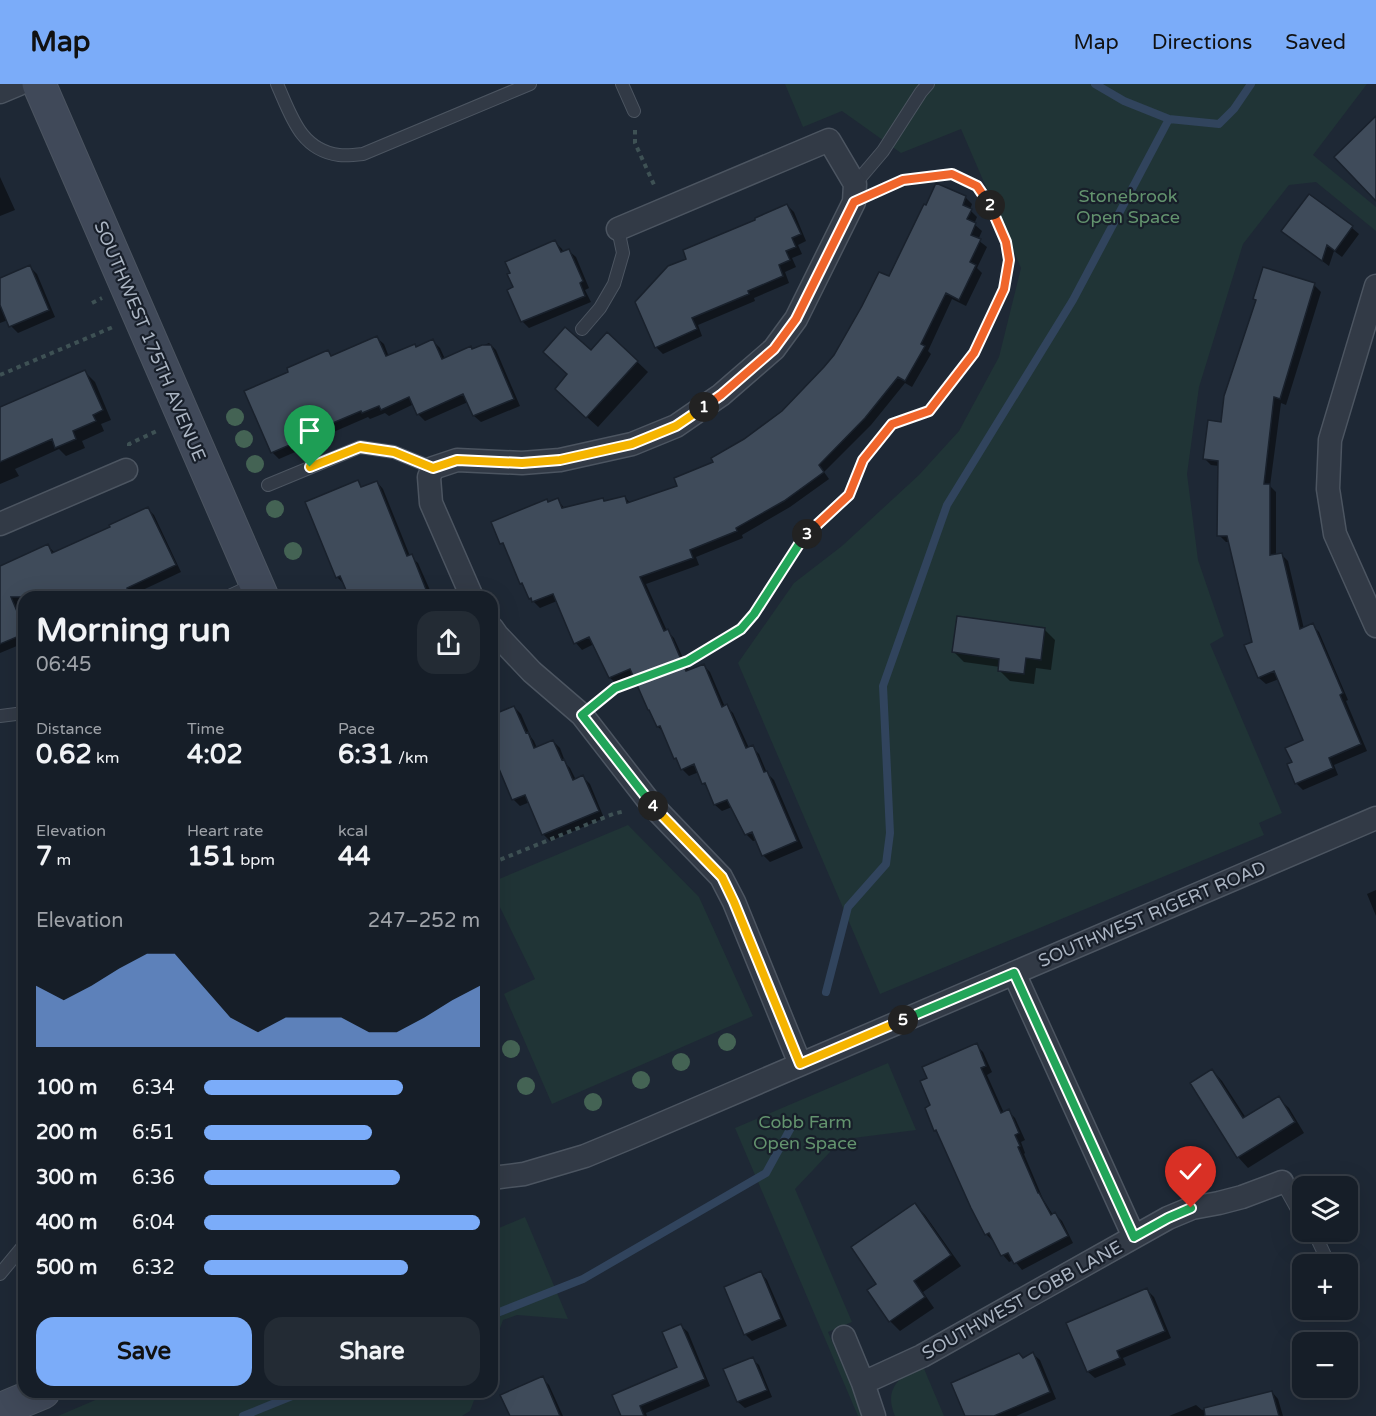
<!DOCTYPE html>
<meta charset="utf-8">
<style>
:root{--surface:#161e28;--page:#232b34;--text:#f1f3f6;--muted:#9ea2a8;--line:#353c45;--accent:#7bacf9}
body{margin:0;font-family:"Varela Round",sans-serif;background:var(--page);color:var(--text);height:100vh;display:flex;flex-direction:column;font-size:22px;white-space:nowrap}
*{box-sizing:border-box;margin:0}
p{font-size:20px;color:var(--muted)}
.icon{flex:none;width:33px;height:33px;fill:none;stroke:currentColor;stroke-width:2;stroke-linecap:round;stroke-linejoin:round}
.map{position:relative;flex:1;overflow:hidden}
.drawer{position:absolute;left:18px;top:507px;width:480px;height:807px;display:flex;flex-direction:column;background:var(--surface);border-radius:18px;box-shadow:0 6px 24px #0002,0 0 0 2px var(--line)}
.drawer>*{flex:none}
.buttons{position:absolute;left:1292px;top:1092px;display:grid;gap:12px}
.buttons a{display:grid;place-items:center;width:66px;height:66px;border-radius:12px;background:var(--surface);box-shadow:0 6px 24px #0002,0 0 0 2px var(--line);font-size:30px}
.pin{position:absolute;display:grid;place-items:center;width:51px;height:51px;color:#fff;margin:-62px -26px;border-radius:50% 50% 50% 0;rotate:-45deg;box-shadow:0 0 6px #0007}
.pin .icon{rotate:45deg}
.km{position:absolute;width:30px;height:30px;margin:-15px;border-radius:50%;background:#222;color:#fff;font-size:16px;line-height:30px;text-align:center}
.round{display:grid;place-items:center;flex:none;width:63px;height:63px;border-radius:18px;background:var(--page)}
.summary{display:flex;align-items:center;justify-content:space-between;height:102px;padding:0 18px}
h1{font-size:33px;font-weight:700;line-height:45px}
.stats{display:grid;grid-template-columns:repeat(3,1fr);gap:9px;height:102px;padding:6px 18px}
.stats div{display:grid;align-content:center}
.stats b{font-size:26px;font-weight:700}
.stats small{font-size:16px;font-weight:400}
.stats p{font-size:16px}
.chart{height:168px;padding:12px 18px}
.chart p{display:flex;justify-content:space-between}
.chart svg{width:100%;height:108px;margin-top:6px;fill:var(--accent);opacity:.7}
.action{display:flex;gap:12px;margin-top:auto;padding:12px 18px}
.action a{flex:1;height:69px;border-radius:18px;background:var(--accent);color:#111;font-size:24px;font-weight:700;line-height:69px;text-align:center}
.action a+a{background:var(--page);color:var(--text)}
ul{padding:0 18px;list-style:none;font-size:20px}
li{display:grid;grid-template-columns:96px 72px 1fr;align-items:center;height:45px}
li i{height:15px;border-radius:8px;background:var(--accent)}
header{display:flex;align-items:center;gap:36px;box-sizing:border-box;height:84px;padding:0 30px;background:var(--accent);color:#111}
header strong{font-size:28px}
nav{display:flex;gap:33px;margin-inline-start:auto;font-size:21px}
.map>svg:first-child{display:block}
</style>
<header>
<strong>Map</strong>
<nav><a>Map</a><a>Directions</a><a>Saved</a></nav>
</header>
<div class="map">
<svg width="1376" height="1332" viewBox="0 0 1376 1332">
<rect width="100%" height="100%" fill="#1e2835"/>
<path fill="#203436" d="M785,0H1367L1313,71L1376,123V147L1316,98L1289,101L1243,160L1199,303L1187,390L1198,476L1224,552L1210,560L1282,729L1259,739L1264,751L880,910L738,579L794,499L842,462L919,391L959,347L999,273L1021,184L961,45L901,69L842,27L803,43Z
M628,741L699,813L753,932L552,1020L504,910L535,895L492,807V798Z
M888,979L916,1046L838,1056L830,1068L795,1105L852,1238L828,1248L864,1332H858L735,1044Z
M525,1133L568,1235L517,1231L503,1236L492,1266V1147Z
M922,1280L944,1332H895C883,1304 900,1293 922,1280Z
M114,1308H477L470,1327L462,1332H58Z"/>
<path fill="#0007" d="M0,93L15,126L0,132Z
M937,101L966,114L972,120L970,126L977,133L974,140L982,147L978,156L987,163L977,184L982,189L966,222L952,215L928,267L931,270L912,303L905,299L871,341L824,388L829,395L790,423L742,451L743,454L696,473L699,481L646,500L667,547L674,554L689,587L703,581L710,588L725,623L726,622L733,629L749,664L752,663L759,670L767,689L774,696L803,764L770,778L763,771L757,756L753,757L746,750L732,723L722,727L715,721L709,704L704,700L699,688L689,692L682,685L679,678L675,674L665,649L658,643L635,593L617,600L610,594L594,560L582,566L576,559L557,517L540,524L530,514L526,503L521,499L506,464L502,459L547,416L549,419L557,415L565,425L625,413L630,419L679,403L716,378L783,329L825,284L890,194Z
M1309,112L1352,144L1359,150L1342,173L1334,167L1329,182L1290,153Z
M787,121L794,128L806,157L798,161L802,170L792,174L796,183L785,188L789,199L754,214L755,217L698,241L702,252L663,270L656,263L688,175Z
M555,158L562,165L564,169L569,167L576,173L589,204L585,206L591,218L529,244L522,237L514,204Z
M30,183L37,190L55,233L18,249L11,242L8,236L0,239V196Z
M1314,201L1321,208L1286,321L1281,319L1270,402L1276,408V471L1281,470L1288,477L1304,545L1312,541L1319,548L1348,616L1346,617L1367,667L1334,681L1338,691L1303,706L1296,699L1294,679L1305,657L1279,595L1266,600L1259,594L1246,562L1254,559L1230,458H1226L1219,451V382L1211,381L1204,374L1222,339L1257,217L1254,215Z
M608,250L648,288L598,343L567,315L591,268Z
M377,254L384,260L389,273L416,264L433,257L440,264L445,275L473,266L489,259L496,266L520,322L481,338L474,332L468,318L425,337L418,330L414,320L389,332L385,329L370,335L368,333L315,356L316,359L279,375L272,368L290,288L328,268L333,273Z
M85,288L95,298L111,336L101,340L104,347L82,357L85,364L66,372L59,365L15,385L19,392L0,400V325Z
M357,398L363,404L377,398L383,405L410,472L418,479L433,513H351L344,500L337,493Z
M147,424L154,431L181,488L132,511L133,513H24V559L0,569V487L48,462L55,469L112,444Z
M1044,545L1055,556L1051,586L1036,584L1034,600L1010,597L999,586L1000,583L964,578L954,568Z
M492,612L501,629L514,623L521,630L531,653L534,657L537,664L553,657L560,664L566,680L570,684L576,696L583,693L590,700L604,734L550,757L543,750L530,718L520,722L513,715L499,681L492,684Z
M1376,806V832L1367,810Z
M976,961L983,968L992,988L987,991L1004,1029L1008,1027L1015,1034L1025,1056L1021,1058L1025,1069L1024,1070L1043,1115L1053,1131L1055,1130L1062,1137L1073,1159L1022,1186L1014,1176L1009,1178L1003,1171L995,1156L993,1157L986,1150L972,1124L939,1049L936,1046L932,1022Z
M1212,986L1222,997L1246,1034L1278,1014L1289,1024L1304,1049L1248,1084L1238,1073Z
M915,1121L925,1131L961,1182L923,1208L934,1224L900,1247L890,1237L879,1200Z
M761,1189L767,1196L787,1242L752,1257L745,1250Z
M1147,1206L1154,1213L1171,1254L1123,1274L1126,1281L1095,1294L1088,1288L1068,1239Z
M681,1242L688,1248L710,1302L646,1329L647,1332H622L679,1284Z
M1033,1270L1040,1276L1056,1315L1016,1332H967L1024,1275Z
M752,1275L759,1281L772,1313L745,1324L738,1318L725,1286Z
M542,1294L549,1301L563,1332H509L511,1331Z
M1272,1308L1278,1315L1283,1332H1169L1196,1321L1202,1326Z"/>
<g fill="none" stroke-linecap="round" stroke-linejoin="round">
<path stroke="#31445d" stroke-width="8" d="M1095,0L1124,17L1169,35
M826,908L848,823L886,780L890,749L883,602L947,421L1073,216L1169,35L1219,40L1234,25L1251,0
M492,1231L583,1195L766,1089L794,1038
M243,1332L302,1308"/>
</g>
<path fill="#3f4b5a" stroke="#19212c" stroke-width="1.5" d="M1376,32V117L1334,73Z
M936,99L966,112L963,121L972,125L967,135L976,139L971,151L981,155L970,178L976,181L959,216L946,209L921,260L925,262L905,297L898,293L865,334L819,381L824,388L784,417L736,444L737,447L690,466L693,474L640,493L664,547L668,545L686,587L704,580L722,623L727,620L746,664L753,661L764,688L767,687L797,757L762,772L752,748L745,751L727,716L714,721L705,699L702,700L694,680L681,686L676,674L674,675L660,642L657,643L649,626H648L630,585L609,594L589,553L574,560L553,510L532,518L531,514L529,515L522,499L520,500L503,459L500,460L491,438L547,415L548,418L558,414L562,424L603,414L604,417L625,412L627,419L677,402L674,394L713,378L711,374L744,355L782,327L824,283L834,271L862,222L879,188L889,192L924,120L926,121Z
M1309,110L1353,142L1335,167L1327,161L1322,177L1281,147Z
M787,120L801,150L792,154L796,163L786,167L790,176L779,181L783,192L748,207L749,210L692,234L697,245L655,264L635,218L668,182L686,175L683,166L755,136V134Z
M555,156L561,168L569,165L583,197L580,199L585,212L521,238L507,206L513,203L507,190L510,189L505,178Z
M30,181L49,226L9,243L0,221V194Z
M1263,183L1315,199L1280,315L1274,313L1264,400H1270V471L1282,469L1300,545L1313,539L1343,609L1340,611L1361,660L1329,674L1333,684L1295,700L1287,680L1292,678L1285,664L1303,656L1274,587L1258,594L1244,561L1252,558L1227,452H1217L1218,377L1203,375L1208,336L1221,338L1224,312L1256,216L1253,215Z
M565,243L591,266L607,248L638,277L586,334L555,305L567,290L543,268Z
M377,252L386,272L415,260L416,263L433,255L442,275L471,262L472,265L482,261H491L514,315L473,332L463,310L417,331L409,313L381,326L379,322L362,329L361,327L309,349L311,352L271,369L244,307L288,288L287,284L328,266L331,272Z
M85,286L103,326L93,331L96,337L73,347L76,355L55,364L52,355L0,378V323Z
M358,396L361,403L377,397L407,472L412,470L429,513H349L340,492L336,494L305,418Z
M148,423L176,481L127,504L131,513H11L24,544V550L0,560V482L48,460L52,469L110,443L109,441Z
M957,532L1045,544L1041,576L1026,574L1024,590L998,587L999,575L952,568Z
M514,622L526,649L528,648L534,664L553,656L562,676L564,675L573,696L583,691L599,727L542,751L525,711L512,716L492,668V631Z
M977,959L986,982L981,984L1001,1029L1009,1025L1019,1049L1015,1051L1020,1062L1018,1063L1038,1109H1039L1051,1131L1055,1128L1068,1152L1014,1180L1008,1169L1001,1172L989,1149L985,1151L971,1124L936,1046L934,1047L925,1024L930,1021L920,997L927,994L922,983Z
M1212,985L1243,1034L1279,1012L1295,1038L1237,1074L1190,999Z
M915,1119L951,1171L914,1197L925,1213L889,1238L867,1206L876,1200L851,1163Z
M761,1187L781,1235L744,1251L724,1203Z
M1147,1204L1165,1247L1117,1267L1120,1274L1087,1288L1066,1239Z
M681,1240L705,1295L640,1322L644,1332H621L612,1311L677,1283L662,1248Z
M1033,1268L1050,1308L994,1332H965L951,1299L1019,1269L1023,1274Z
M753,1273L767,1306L737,1318L723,1285Z
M543,1292L560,1332H510L500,1311Z
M1272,1307L1279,1332H1205L1204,1324Z"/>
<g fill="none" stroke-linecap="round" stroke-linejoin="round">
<defs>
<path id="service" d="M277,0C291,31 300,66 339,71C346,72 355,71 363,70L530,0
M622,0L634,27
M855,100L883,67L921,8L928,0
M582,245L600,224L614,200L623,169L618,145
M268,401L360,363L394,368L433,384
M227,513L255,500
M0,632L24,629
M1282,1098L1302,1134
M1314,1148L1329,1180
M0,1190L24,1161"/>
<path id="minor" d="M0,8L19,0
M1376,202L1330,356L1328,405L1335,450L1376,542
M0,440L126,386
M472,513L431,419L429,393L433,384L457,376L522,379L560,376L632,360L676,342L721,311L774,265L796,235L854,118L855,100L829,56L618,145
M492,544L497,551L532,588L582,631L651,720L721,793L734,818L800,980
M1014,889L1134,1153
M492,1094L524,1090L585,1072L631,1053L1376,734
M844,1253L863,1299L874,1332
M863,1299L922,1272L1168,1134L1192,1124L1219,1119L1242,1113L1282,1098"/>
<path id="secondary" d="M39,0L262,513
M0,1326L43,1308"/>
</defs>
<use href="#service" stroke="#4c5561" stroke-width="14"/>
<use href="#minor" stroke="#4c5561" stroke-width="25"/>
<use href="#secondary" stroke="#4c5561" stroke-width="35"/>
<path stroke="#3e5154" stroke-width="4" stroke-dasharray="4.5 4.5" stroke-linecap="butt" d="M635,46V59L655,103
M92,219L102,214
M0,291L113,243
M129,362V360L159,346
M602,615L615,604L688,577L741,545L754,530L803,454L849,411L863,376L882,350L892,340L929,327L974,269L1004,205L1009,176L1006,158L993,126L977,102L952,90L903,96L880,106
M492,779L613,730L625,727"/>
<use href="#service" stroke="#323a46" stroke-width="12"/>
<use href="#minor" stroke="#323a46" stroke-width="22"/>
<use href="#secondary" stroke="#404959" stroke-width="33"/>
</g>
<g fill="#446354">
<circle cx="235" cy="333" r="9"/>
<circle cx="244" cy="355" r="9"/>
<circle cx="255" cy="380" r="9"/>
<circle cx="275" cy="425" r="9"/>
<circle cx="293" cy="467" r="9"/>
<circle cx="727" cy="958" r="9"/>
<circle cx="511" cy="965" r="9"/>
<circle cx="681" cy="978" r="9"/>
<circle cx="641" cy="996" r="9"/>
<circle cx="526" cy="1002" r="9"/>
<circle cx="593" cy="1018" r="9"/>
</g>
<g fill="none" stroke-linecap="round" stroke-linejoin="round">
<defs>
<path id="split-1" d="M310,383L360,363L394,368L433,384L457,376L522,379L560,376L632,360L676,342L704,323"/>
<path id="split-2" d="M704,323L721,311L774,265L796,235L854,118L903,96L952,90L977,102L990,121"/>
<path id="split-3" d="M807,450L849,411L863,376L892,340L929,327L974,269L1004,205L1009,176L1006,158L990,121"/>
<path id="split-4" d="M653,722L582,631L615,604L688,577L741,545L754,530L803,454L807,450"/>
<path id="split-5" d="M653,722L722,793L734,818L800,980L903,936"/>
<path id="split-6" d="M903,936L1014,889L1134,1153L1168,1134L1191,1124"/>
</defs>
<use href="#split-1" stroke="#fff" stroke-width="12"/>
<use href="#split-2" stroke="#fff" stroke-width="12"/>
<use href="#split-3" stroke="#fff" stroke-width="12"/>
<use href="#split-4" stroke="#fff" stroke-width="12"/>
<use href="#split-5" stroke="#fff" stroke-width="12"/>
<use href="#split-6" stroke="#fff" stroke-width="12"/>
<use href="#split-1" stroke="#f5b400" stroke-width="8"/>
<use href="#split-2" stroke="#f0652b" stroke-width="8"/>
<use href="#split-3" stroke="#f0652b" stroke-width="8"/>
<use href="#split-4" stroke="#22a559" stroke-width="8"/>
<use href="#split-5" stroke="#f5b400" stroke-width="8"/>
<use href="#split-6" stroke="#22a559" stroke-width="8"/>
</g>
<g text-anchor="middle" stroke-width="4.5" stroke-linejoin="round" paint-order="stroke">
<g font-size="18" fill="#63936e" stroke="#181f2a">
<text x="1128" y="118">Stonebrook<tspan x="1128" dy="21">Open Space</tspan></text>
<text x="805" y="1044">Cobb Farm<tspan x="805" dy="21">Open Space</tspan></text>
</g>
<g font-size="18" fill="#abb5c3" stroke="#181f2a">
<text transform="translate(150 257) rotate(67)" y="6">SOUTHWEST 175TH AVENUE</text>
<text transform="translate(1152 830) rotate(-23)" y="6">SOUTHWEST RIGERT ROAD</text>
<text transform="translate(1022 1216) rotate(-29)" y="6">SOUTHWEST COBB LANE</text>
</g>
</g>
</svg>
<div class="buttons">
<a><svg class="icon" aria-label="layers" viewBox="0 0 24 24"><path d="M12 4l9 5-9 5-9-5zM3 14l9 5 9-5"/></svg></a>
<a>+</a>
<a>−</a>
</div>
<div class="pin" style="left:310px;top:383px;background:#1e9e55"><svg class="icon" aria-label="arrive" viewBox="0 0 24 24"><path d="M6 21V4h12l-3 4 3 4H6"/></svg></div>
<div class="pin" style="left:1191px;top:1124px;background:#d93025"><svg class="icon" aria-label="check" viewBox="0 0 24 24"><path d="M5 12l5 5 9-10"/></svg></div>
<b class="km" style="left:704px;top:323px">1</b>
<b class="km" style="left:990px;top:121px">2</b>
<b class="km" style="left:807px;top:450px">3</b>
<b class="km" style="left:653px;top:722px">4</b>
<b class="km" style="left:903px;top:936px">5</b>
<section class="drawer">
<div class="summary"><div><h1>Morning run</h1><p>06:45</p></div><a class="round"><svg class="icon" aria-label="share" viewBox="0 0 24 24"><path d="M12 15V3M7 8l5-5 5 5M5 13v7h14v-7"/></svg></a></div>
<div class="stats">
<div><p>Distance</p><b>0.62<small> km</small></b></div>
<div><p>Time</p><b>4:02</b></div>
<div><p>Pace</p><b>6:31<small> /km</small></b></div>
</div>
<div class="stats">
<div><p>Elevation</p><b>7<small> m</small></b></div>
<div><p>Heart rate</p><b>151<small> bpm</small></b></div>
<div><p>kcal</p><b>44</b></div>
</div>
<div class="chart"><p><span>Elevation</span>247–252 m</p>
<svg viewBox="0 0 160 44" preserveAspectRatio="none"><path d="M0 44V19L10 25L20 19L30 12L40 6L50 6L60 19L70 32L80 38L90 32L100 32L110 32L120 38L130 38L140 32L150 25L160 19V44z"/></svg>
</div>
<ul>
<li><b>100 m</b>6:34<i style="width:72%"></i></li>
<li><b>200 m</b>6:51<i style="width:61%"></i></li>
<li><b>300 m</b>6:36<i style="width:71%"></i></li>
<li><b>400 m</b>6:04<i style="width:100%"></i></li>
<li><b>500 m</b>6:32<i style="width:74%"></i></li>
</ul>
<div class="action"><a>Save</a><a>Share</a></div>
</section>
</div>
